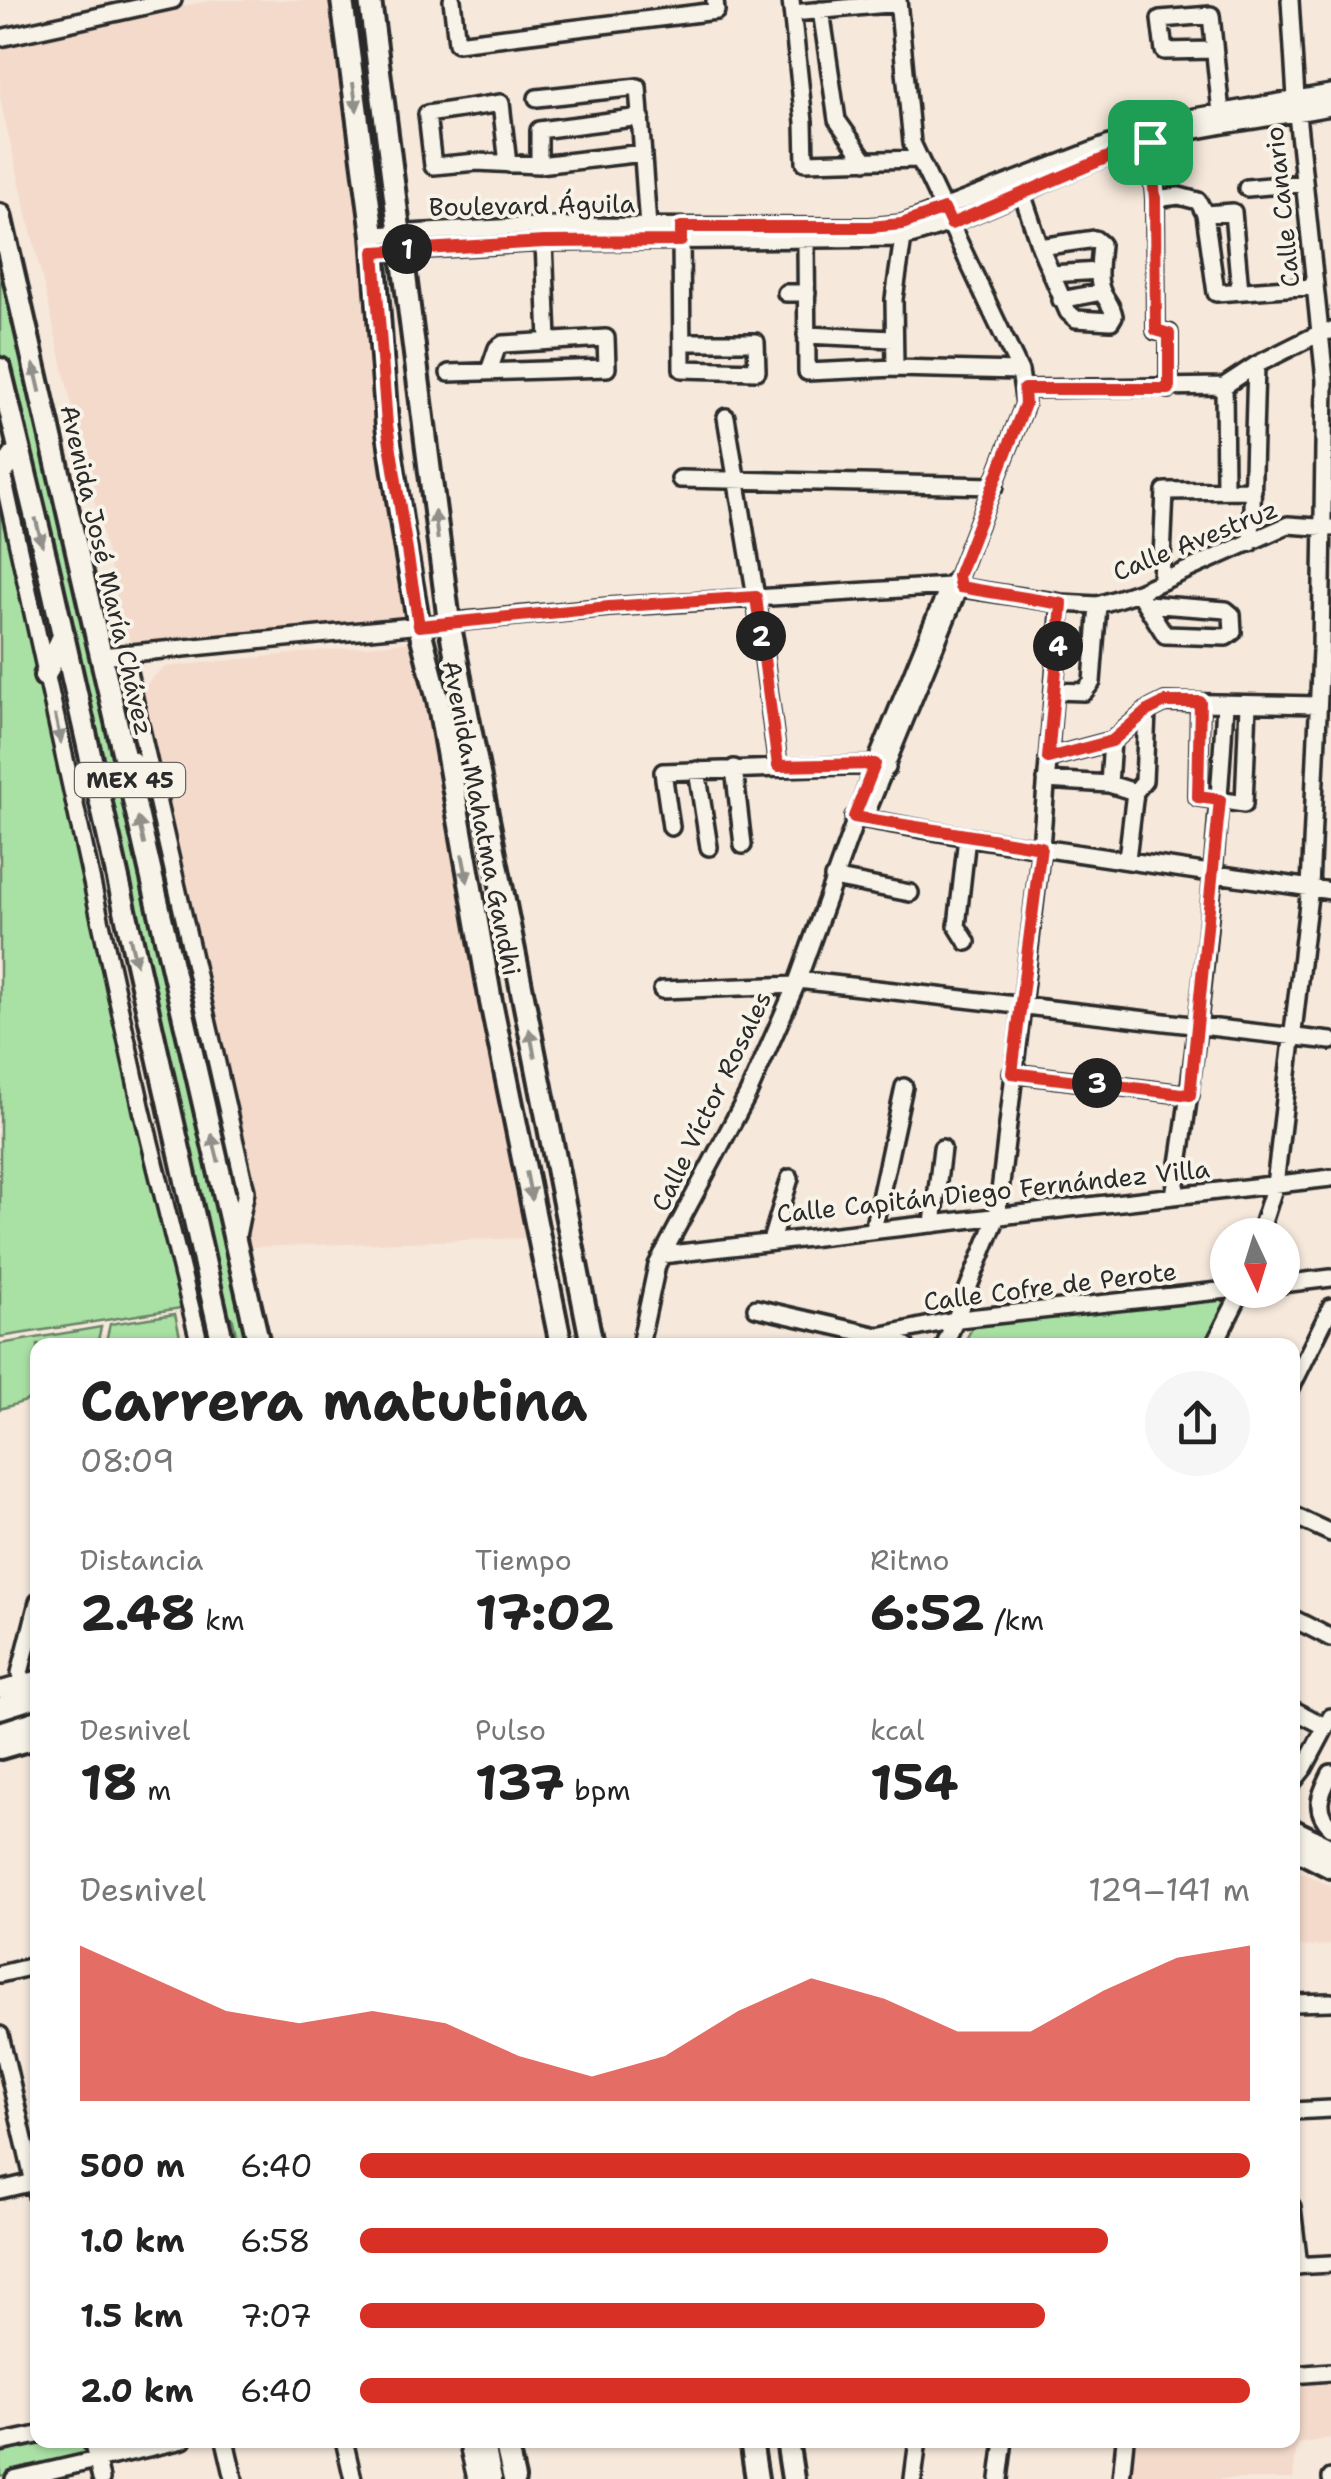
<!DOCTYPE html>
<html lang="es">
<meta charset="utf-8">
<style>
:root{--surface:#fff;--page:#f6f6f6;--text:#222;--muted:#767676;--accent:#d93025}
body{margin:0;font-family:"Shantell Sans",sans-serif;background:var(--page);color:var(--text);height:100vh;display:flex;flex-direction:column;font-size:38px;white-space:nowrap}
*{box-sizing:border-box;margin:0}
p{font-size:32px;color:var(--muted)}
.icon{flex:none;width:55px;height:55px;fill:none;stroke:currentColor;stroke-width:2;stroke-linecap:round;stroke-linejoin:round}
.map{position:relative;flex:1;overflow:hidden}
.details{position:absolute;left:30px;top:1338px;width:1270px;height:1110px;display:flex;flex-direction:column;background:var(--surface);border-radius:20px;box-shadow:0 2px 8px #0004}
.details>*{flex:none}
.needle{width:65px;rotate:176deg}
.controls{position:absolute;left:1210px;top:1218px;display:grid;gap:20px}
.controls a{display:grid;place-items:center;width:90px;height:90px;border-radius:50%;background:var(--surface);box-shadow:0 2px 8px #0004;font-size:50px}
.pin{position:absolute;display:grid;place-items:center;width:85px;height:85px;color:#fff;margin:-42px;border-radius:20px;box-shadow:0 5px 15px #0006}
.km{position:absolute;width:50px;height:50px;margin:-25px;border-radius:50%;background:#222;color:#fff;font-size:28px;line-height:50px;text-align:center}
.round{display:grid;place-items:center;flex:none;width:105px;height:105px;border-radius:52px;background:var(--page)}
.overview{display:flex;align-items:center;justify-content:space-between;height:170px;padding:0 50px}
h1{font-size:55px;font-weight:700;line-height:75px}
.figures{display:grid;grid-template-columns:repeat(3,1fr);gap:15px;height:170px;padding:10px 50px}
.figures div{display:grid;align-content:center}
.figures b{font-size:50px;font-weight:700}
.figures small{font-size:28px;font-weight:400}
.figures p{font-size:28px}
.chart{height:280px;padding:20px 50px}
.chart p{display:flex;justify-content:space-between}
.chart svg{width:100%;height:180px;margin-top:10px;fill:var(--accent);opacity:.7}
ul{padding:0 50px;list-style:none;font-size:32px}
li{display:grid;grid-template-columns:160px 120px 1fr;align-items:center;height:75px}
li i{height:25px;border-radius:12px;background:var(--accent)}
.map>svg:first-child{display:block}
</style>
<div class="map">
<svg width="1331" height="2479" viewBox="0 0 1331 2479">
<rect width="100%" height="100%" fill="#f6e8db"/>
<filter id="ink" filterUnits="userSpaceOnUse"><feTurbulence type="fractalNoise" baseFrequency=".01" numOctaves="2"/><feDisplacementMap in="SourceGraphic" scale="20" xChannelSelector="R" yChannelSelector="G"/><feConvolveMatrix kernelMatrix="1 2 1 2 8 2 1 2 1" color-interpolation-filters="sRGB"/></filter>
<g filter="url(#ink)">
<path fill="#f4dacb" d="M213,0H340L417,619L146,643L130,641L122,618L0,99V45Z
M417,641L525,1238L249,1247L246,1228L254,1185L141,706L143,691L151,679L165,667Z
M1292,1868L1331,1886V1945L1304,1947L1293,1942Z
M1331,2379V2438L1297,2444L1293,2479H1128L1133,2440H1292L1293,2382Z"/>
<path fill="#a9e0a4" stroke="#6a8668" stroke-width="2.5" d="M0,232L251,1345H238L233,1320L214,1292L0,353Z
M0,507L181,1308L0,1337Z
M1239,1294L1212,1345H963L976,1321Z
M175,1314L182,1345H105L110,1324Z
M101,1327L97,1345H38L37,1390L26,1401L0,1409V1344Z
M41,2440H81L85,2455L0,2476V2449Z"/>
<g fill="none" stroke-linecap="round" stroke-linejoin="round">
<defs>
<path id="minor" d="M452,0L457,43L716,11L715,0
M791,0L804,122L805,162L918,159
M821,10L837,120L866,161
M793,13L898,3
M0,38L173,0
M1214,50L1164,51L1160,19L1211,15L1221,113
M537,98L638,87L648,227
M1150,143L1155,199L1156,331L1169,333V389
M508,164L501,103L427,114L433,166L477,162L539,165L643,153
M539,165V130L641,117
M1247,188L1303,183
M1022,193L1040,247L1068,312L1076,319L1111,321L1114,316C1112,305 1108,303 1103,294C1096,280 1100,260 1101,244L1095,239L1040,247
M1155,199L1179,196L1198,201L1205,214L1216,293L1315,286
M1205,214L1233,212L1240,291
M681,231L682,369L757,371L756,342H683
M373,235L533,226L870,227L902,224L1167,122L1331,93
M806,241L807,372L895,368L1020,371
M544,242L548,340
M375,252L544,242L903,238C981,217 1051,176 1126,149C1192,126 1263,120 1331,107
M1051,274L1099,271
M786,293H807
M1061,300L1102,292
M806,335L893,339
M895,368L894,299L903,238
M449,373L607,368L606,338L503,344L497,348L489,371
M1224,386L1225,490
M1024,389L1224,386L1256,365L1322,332L1331,331
M726,417L756,597L778,766
M0,463L142,1110L200,1345
M680,479L995,486
M1251,543L1256,365
M1161,581L1165,491L1253,490
M1138,592L1165,635L1226,637L1233,632L1232,615L1226,610L1147,604
M124,654L246,1191L237,1236
M101,656L609,607L949,586L1061,603L1098,605L1138,592L1288,525L1331,528
M1054,691L1084,692L1092,682L1098,605
M1200,703L1198,797L1244,804L1248,704
M1048,758L1112,741L1147,711L1165,702L1318,705
M734,768L743,845
M697,770L709,847
M1046,780L1109,784L1135,792
M1109,784L1112,741
M866,814L956,595
M854,817L967,837L1331,891
M671,827L663,772L875,765L887,768
M967,837L957,926L967,942
M1127,859L1135,792L1144,781L1147,711
M833,878L910,893
M798,980L1331,1041
M662,990L796,985
M1012,1073L1190,1095
M1174,1196C1200,1033 1216,868 1225,704
M933,1224L942,1148
M873,1230L904,1087
M1259,1235L1275,1185L1310,887L1321,650L1325,380L1297,114L1290,0
M771,1241L790,1178
M662,1255L1331,1178
M1282,1284L1331,1278
M756,1308L878,1336L905,1345
M878,1336L959,1319L1228,1290
M640,1345L657,1265L748,1094L796,985L875,765L932,625L949,586L958,576L1025,404L1020,371L912,143L898,0
M945,1345L997,1217L1041,847L1061,603
M1214,1345L1242,1290
M1292,1386L1331,1307
M1292,1515L1331,1533
M1292,1618L1331,1638
M20,1673L38,1602
M0,1690L38,1679
M1292,1709L1326,1727
M1331,1773C1321,1793 1312,1809 1331,1827
M1292,1783L1304,1768L1331,1717
M0,1974L38,1965
M1292,2003L1331,2002
M0,2035L38,2200
M1292,2111L1331,2109
M0,2190L38,2181
M1292,2207L1299,2266
M1292,2266L1331,2264
M1292,2375L1331,2372
M92,2440L101,2479
M225,2440L234,2479
M344,2440L353,2479
M467,2440L476,2479
M0,2443L38,2435
M14,2479L183,2440
M913,2479L918,2440
M999,2479L1004,2440
M1121,2479L1125,2440
M1331,2479V2478"/>
<path id="major" d="M342,0L373,235L387,425L403,533L419,626L438,700L491,1002L561,1345
M370,0L449,622L592,1345
M0,215L259,1345
M0,369L48,568L223,1345
M2,473L18,451
M45,676L63,636
M130,761L158,794
M0,1708L38,1696
M0,1733L38,1721
M0,1748L38,1737
M1292,1830L1331,1849
M1292,1847L1331,1867
M483,2440L491,2479
M505,2440L514,2479
M751,2440L757,2479
M787,2440L793,2479"/>
</defs>
<use href="#minor" stroke="#2b2b2b" stroke-width="22"/>
<use href="#major" stroke="#2b2b2b" stroke-width="28"/>
<use href="#minor" stroke="#f7f3e8" stroke-width="15"/>
<use href="#major" stroke="#f7f3e8" stroke-width="20"/>
</g>
<defs><path id="oneway-solid" d="M-6-.8H1V-3.2L6.5 0L1 3.2V.8H-6Z" transform="scale(2.5)"/></defs>
<g fill="#918f8a">
<use href="#oneway-solid" transform="translate(355 97) rotate(82)"/>
<use href="#oneway-solid" transform="translate(37 378) rotate(-103)"/>
<use href="#oneway-solid" transform="translate(436 525) rotate(-97)"/>
<use href="#oneway-solid" transform="translate(39 532) rotate(76)"/>
<use href="#oneway-solid" transform="translate(58 729) rotate(78)"/>
<use href="#oneway-solid" transform="translate(141 831) rotate(-103)"/>
<use href="#oneway-solid" transform="translate(465 868) rotate(79)"/>
<use href="#oneway-solid" transform="translate(133 951) rotate(77)"/>
<use href="#oneway-solid" transform="translate(532 1043) rotate(-101)"/>
<use href="#oneway-solid" transform="translate(215 1148) rotate(-104)"/>
<use href="#oneway-solid" transform="translate(529 1186) rotate(79)"/>
</g>
</g>
<g fill="none" stroke-linecap="round" stroke-linejoin="round" filter="url(#ink)">
<defs>
<path id="route" d="M1150,142L1155,199L1156,330L1169,334V389H1024L1025,404L958,576L960,587L1062,604L1048,758L1112,741L1147,711L1165,702H1200L1198,797L1220,800L1190,1095L1012,1073L1041,847L854,817L875,764L778,766L756,597L609,607L419,626L387,425L374,252L544,242L681,241V227H870L902,224L944,209L951,224L1127,149Z"/>
</defs>
<use href="#route" stroke="#fff" stroke-width="20"/>
<use href="#route" stroke="#d93025" stroke-width="12"/>
</g>
<g text-anchor="middle" stroke-width="8" stroke-linejoin="round" paint-order="stroke">
<rect fill="#f7f3e8" stroke="#686764" stroke-width="2.5" x="75" y="763" width="110" height="34" rx="8"/>
<g font-size="22" font-weight="bold" fill="#2b2b2b">
<text x="130" y="788">MEX 45</text>
</g>
<g font-size="25" fill="#2b2b2b" stroke="#f7f3e8">
<text transform="translate(532 205) rotate(-1)" y="9">Boulevard Águila</text>
<text transform="translate(1282 207) rotate(-96)" y="9">Calle Canario</text>
<text transform="translate(1195 540) rotate(-22)" y="9">Calle Avestruz</text>
<text transform="translate(107 570) rotate(77)" y="9">Avenida José María Chávez</text>
<text transform="translate(482 818) rotate(79)" y="9">Avenida Mahatma Gandhi</text>
<text transform="translate(711 1101) rotate(-64)" y="9">Calle Víctor Rosales</text>
<text transform="translate(993 1191) rotate(-6)" y="9">Calle Capitán Diego Fernández Villa</text>
<text transform="translate(1050 1286) rotate(-7)" y="9">Calle Cofre de Perote</text>
</g>
</g>
</svg>
<div class="controls">
<a><svg class="needle" viewBox="-14 -14 28 28"><path d="M0-13l5 13h-10z" fill="#e53935"/><path d="M0 13l5-13h-10z" fill="#767676"/></svg></a>
</div>
<div class="pin" style="left:1150px;top:142px;background:#1e9e55"><svg class="icon" aria-label="arrive" viewBox="0 0 24 24"><path d="M6 21V4h12l-3 4 3 4H6"/></svg></div>
<b class="km" style="left:407px;top:249px">1</b>
<b class="km" style="left:761px;top:636px">2</b>
<b class="km" style="left:1097px;top:1083px">3</b>
<b class="km" style="left:1058px;top:646px">4</b>
<section class="details">
<div class="overview"><div><h1>Carrera matutina</h1><p>08:09</p></div><a class="round"><svg class="icon" aria-label="share" viewBox="0 0 24 24"><path d="M12 15V3M7 8l5-5 5 5M5 13v7h14v-7"/></svg></a></div>
<div class="figures">
<div><p>Distancia</p><b>2.48<small> km</small></b></div>
<div><p>Tiempo</p><b>17:02</b></div>
<div><p>Ritmo</p><b>6:52<small> /km</small></b></div>
</div>
<div class="figures">
<div><p>Desnivel</p><b>18<small> m</small></b></div>
<div><p>Pulso</p><b>137<small> bpm</small></b></div>
<div><p>kcal</p><b>154</b></div>
</div>
<div class="chart"><p><span>Desnivel</span>129–141 m</p>
<svg viewBox="0 0 160 44" preserveAspectRatio="none"><path d="M0 44V6L10 14L20 22L30 25L40 22L50 25L60 33L70 38L80 33L90 22L100 14L110 19L120 27L130 27L140 17L150 9L160 6V44z"/></svg>
</div>
<ul>
<li><b>500 m</b>6:40<i style="width:100%"></i></li>
<li><b>1.0 km</b>6:58<i style="width:84%"></i></li>
<li><b>1.5 km</b>7:07<i style="width:77%"></i></li>
<li><b>2.0 km</b>6:40<i style="width:100%"></i></li>
</ul>
</section>
</div>
